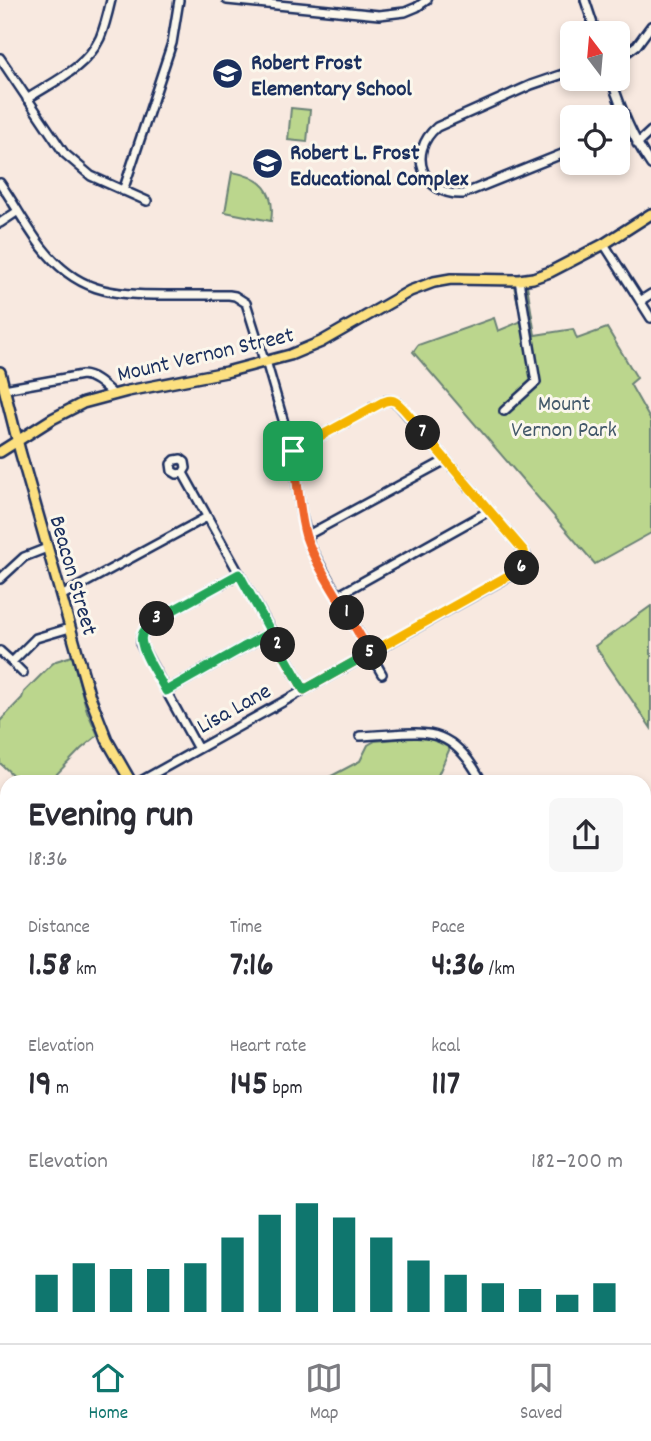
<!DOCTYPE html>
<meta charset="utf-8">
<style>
:root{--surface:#fff;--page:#f7f7f7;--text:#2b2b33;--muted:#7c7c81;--line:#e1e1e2;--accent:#0f766e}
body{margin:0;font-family:Dekko,sans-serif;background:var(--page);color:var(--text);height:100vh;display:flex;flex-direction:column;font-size:26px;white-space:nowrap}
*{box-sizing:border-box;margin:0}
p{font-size:23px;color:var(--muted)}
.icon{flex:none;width:38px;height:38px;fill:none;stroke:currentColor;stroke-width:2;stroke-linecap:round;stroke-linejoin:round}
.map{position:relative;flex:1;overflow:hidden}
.details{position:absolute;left:0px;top:775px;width:651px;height:569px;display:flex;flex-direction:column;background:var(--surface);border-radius:21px 21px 0 0;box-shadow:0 4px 10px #0003}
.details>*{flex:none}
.needle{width:46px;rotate:344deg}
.tools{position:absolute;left:560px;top:21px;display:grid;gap:14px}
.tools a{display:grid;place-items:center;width:70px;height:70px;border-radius:10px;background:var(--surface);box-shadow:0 4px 10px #0003;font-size:35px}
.pin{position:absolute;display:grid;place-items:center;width:60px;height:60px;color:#fff;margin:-30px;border-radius:14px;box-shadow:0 4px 10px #0006}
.km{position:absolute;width:35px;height:35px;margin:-18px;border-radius:50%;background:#222;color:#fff;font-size:19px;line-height:35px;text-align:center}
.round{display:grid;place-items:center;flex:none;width:74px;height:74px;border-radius:10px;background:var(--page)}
.overview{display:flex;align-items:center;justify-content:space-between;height:119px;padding:0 28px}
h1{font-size:38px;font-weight:700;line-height:52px}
.metrics{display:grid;grid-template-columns:repeat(3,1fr);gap:10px;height:119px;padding:7px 28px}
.metrics div{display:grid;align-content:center}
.metrics b{font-size:35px;font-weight:700}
.metrics small{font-size:19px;font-weight:400}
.metrics p{font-size:19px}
.chart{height:196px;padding:14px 28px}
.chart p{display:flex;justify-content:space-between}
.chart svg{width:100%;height:126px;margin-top:7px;stroke:var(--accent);stroke-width:6}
.dock{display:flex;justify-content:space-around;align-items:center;height:98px;border-top:2px solid var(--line);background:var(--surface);font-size:19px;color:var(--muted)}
.dock a{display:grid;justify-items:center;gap:4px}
.dock .active{color:var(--accent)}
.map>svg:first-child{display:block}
</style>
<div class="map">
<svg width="651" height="1343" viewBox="0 0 651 1343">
<rect width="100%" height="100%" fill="#f8e9e0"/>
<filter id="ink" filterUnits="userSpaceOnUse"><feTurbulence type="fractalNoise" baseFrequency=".0143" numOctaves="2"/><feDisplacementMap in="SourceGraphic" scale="14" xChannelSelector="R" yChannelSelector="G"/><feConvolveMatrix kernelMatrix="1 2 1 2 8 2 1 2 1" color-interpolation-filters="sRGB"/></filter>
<g filter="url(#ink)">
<path fill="#bbd68d" stroke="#6b8276" stroke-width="2" d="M291,108L310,110L307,142L288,140Z
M232,172C261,177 276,191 271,221L225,212Z
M527,285L535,335L573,329L577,339L607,328L637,378L630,384L651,421V533L595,564L413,352L418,345L494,318L498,331L522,321L514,286Z
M651,606V728L595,646Z
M72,656L87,711L98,735L81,749L53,778L43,782H20L0,763V721L22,698L24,692L51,665L56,661Z
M420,737L436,741L450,748L435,782H320L360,761L368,745L375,741Z
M7,889V1224L0,1230V893Z
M651,932V1343H420L414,1337H644V948L649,933Z
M160,1337H201L196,1343H158Z
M300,1337H375L380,1343H302Z"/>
<path fill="#96d5f7" stroke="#6593ba" stroke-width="2" d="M586,1337H643L641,1343H589L585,1340H581Z"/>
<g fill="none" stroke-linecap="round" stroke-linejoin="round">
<path stroke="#6593ba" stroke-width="2" d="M553,1337L567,1343
M400,1343L407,1337
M572,1343L577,1342"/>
<defs>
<path id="minor" d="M227,0L379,15L405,12L417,7L427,0
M585,0L596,33
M0,58L64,153L91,176L147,201
M618,59L637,45L651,26
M572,71L531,85L437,127C406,153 423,196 463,194L572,150
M611,79C622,111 632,137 651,165
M27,99C53,82 86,68 100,38C105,26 108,13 111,0
M618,133L630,129
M637,144L651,131
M0,183C14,203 26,226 41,246C76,292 111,295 165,295C186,295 208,295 229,295L235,296L246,303L263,357L266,361L293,454L301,513L310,547L382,674
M123,191L172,43L179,0
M0,223L18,211
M604,244L651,318
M640,301L651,294
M4,389L82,375C95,376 104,386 113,394
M504,411L536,382L519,280
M183,473L186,468L185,462L181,459L175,460L171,464L172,471L177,474L183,473L304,690
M306,536L446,460
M0,579L24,557L47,548
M61,596L207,517
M337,596L489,511
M0,651L12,662L36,638L70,628
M12,662L23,673
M166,691L271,632
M360,736C421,734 449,719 482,782
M198,749L141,645C140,631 149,625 159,618L239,574
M139,782L520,570C526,565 528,559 524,551L399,405C394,400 389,399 383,402L293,451
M127,1337L128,1343
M104,1343L107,1337"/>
<path id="major" d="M0,372L20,451L89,694L107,740L131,782
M0,452L52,419L83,403L128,391L226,372L290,355L321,342L410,291L434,282L451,279L519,280L533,278L550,272L604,244L651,214
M233,1343L234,1337"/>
<path id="highway" d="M644,852L651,848
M644,882L651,878
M0,1275L7,1269
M0,1339L7,1333"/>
</defs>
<use href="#minor" stroke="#1b2f5e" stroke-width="12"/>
<use href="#major" stroke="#1b2f5e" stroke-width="14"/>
<use href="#highway" stroke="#1b2f5e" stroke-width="15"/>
<use href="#minor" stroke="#fbf7ec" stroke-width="7"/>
<use href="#major" stroke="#fce080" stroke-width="9"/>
<use href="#highway" stroke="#fce080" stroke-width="10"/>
</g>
</g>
<g fill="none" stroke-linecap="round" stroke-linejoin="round" filter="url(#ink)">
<defs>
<path id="split-1" d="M293,451C298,479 298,509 306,537C314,561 334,591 347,613"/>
<path id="split-2" d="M278,645L304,690L370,653L347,613"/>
<path id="split-3" d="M157,619L239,574L278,645"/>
<path id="split-4" d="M157,619C152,623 144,628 142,635C137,647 160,679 166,691L244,647"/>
<path id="split-5" d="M244,647L271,632L304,690L370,653"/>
<path id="split-6" d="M370,653L522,568"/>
<path id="split-7" d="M423,433L524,551L526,560L522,568"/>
<path id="split-8" d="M293,451L383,402C387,401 389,399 394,401C403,405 416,425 423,433"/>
</defs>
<use href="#split-1" stroke="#fff" stroke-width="14"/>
<use href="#split-2" stroke="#fff" stroke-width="14"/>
<use href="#split-3" stroke="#fff" stroke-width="14"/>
<use href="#split-4" stroke="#fff" stroke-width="14"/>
<use href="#split-5" stroke="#fff" stroke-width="14"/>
<use href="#split-6" stroke="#fff" stroke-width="14"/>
<use href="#split-7" stroke="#fff" stroke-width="14"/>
<use href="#split-8" stroke="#fff" stroke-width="14"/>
<use href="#split-1" stroke="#f0652b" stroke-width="9"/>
<use href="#split-2" stroke="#f0652b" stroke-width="9"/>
<use href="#split-3" stroke="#22a559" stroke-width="9"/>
<use href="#split-4" stroke="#22a559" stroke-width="9"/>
<use href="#split-5" stroke="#22a559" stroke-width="9"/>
<use href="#split-6" stroke="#f5b400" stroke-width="9"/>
<use href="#split-7" stroke="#f5b400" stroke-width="9"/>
<use href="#split-8" stroke="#f5b400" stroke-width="9"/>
</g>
<defs>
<symbol id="school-disc" viewBox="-11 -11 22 22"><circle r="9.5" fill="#1b2f5e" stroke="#fbf7ec"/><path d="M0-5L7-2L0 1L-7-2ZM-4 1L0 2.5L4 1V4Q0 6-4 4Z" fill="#fff"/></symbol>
</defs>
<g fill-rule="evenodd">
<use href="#school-disc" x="210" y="56" width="35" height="35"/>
<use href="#school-disc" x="250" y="146" width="35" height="35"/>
</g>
<g text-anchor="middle" stroke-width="6" stroke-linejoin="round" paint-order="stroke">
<g font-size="23" font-weight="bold" fill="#1b2f5e" stroke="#fbf7ec" text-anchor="start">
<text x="251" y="69">Robert Frost<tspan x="251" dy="26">Elementary School</tspan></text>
<text x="290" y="159">Robert L. Frost<tspan x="290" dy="26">Educational Complex</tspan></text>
</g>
<g font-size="23" fill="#1b2f5e" stroke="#fbf7ec">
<text transform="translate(205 353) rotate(-13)" y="8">Mount Vernon Street</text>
<text transform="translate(75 575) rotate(74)" y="8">Beacon Street</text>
<text transform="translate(233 707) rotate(-29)" y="8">Lisa Lane</text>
</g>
<g font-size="23" fill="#43596a" stroke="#fbf7ec">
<text x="564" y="410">Mount<tspan x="564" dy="26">Vernon Park</tspan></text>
</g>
</g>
</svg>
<div class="tools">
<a><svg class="needle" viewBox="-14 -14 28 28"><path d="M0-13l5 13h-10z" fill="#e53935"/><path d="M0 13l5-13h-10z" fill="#7c7c81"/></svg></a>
<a><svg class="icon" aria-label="locate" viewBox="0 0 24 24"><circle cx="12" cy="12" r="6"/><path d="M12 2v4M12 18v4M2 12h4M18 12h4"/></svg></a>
</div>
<div class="pin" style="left:293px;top:451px;background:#1e9e55"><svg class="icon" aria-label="arrive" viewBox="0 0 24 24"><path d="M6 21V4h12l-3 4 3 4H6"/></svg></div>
<b class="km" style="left:347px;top:613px">1</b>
<b class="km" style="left:278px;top:645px">2</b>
<b class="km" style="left:157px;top:619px">3</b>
<b class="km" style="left:370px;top:653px">5</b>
<b class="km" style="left:522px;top:568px">6</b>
<b class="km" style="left:423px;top:433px">7</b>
<section class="details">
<div class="overview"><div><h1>Evening run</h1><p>18:36</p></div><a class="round"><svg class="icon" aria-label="share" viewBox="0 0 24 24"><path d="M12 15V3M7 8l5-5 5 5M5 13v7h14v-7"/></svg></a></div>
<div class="metrics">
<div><p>Distance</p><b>1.58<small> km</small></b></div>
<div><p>Time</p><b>7:16</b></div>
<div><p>Pace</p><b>4:36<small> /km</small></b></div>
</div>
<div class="metrics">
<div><p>Elevation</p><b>19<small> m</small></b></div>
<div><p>Heart rate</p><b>145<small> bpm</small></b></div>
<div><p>kcal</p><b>117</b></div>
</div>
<div class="chart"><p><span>Elevation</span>182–200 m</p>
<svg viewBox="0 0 160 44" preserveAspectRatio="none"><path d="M5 44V31M15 44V27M25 44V29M35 44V29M45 44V27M55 44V18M65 44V10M75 44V6M85 44V11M95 44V18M105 44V26M115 44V31M125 44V34M135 44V36M145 44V38M155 44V34"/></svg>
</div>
</section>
</div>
<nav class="dock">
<a class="active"><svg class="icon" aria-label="home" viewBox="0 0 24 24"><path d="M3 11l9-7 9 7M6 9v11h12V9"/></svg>Home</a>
<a><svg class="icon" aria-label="map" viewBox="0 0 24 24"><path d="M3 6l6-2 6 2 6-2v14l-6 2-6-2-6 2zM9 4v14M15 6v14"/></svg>Map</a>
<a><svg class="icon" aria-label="saved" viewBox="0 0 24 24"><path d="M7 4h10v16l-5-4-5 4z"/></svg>Saved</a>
</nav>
